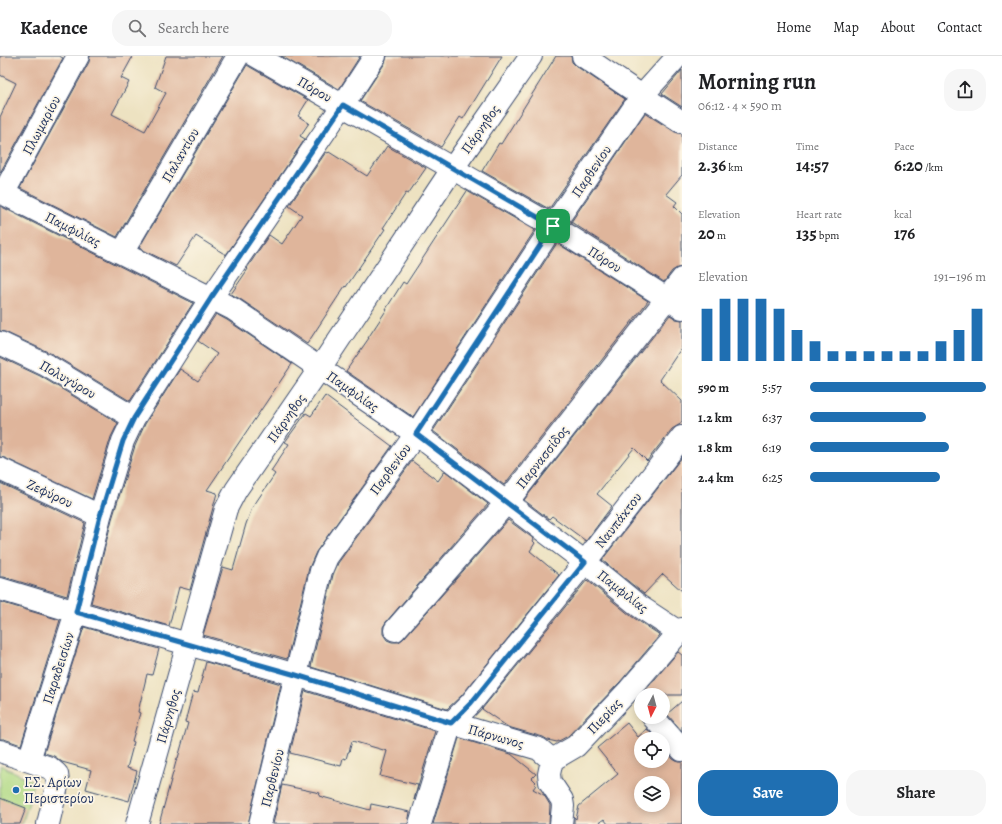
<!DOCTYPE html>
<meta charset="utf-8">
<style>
:root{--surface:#fff;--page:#f6f6f6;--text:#202124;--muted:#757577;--line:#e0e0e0;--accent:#1f6fb2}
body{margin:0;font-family:Alegreya,serif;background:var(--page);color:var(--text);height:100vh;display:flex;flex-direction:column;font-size:15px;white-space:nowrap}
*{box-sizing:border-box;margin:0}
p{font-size:13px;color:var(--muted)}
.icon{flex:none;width:22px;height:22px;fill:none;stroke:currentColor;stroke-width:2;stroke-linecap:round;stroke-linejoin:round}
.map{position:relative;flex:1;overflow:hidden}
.drawer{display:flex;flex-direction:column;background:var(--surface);width:320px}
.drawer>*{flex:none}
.needle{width:26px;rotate:186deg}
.tools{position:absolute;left:634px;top:632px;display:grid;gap:8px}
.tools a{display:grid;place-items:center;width:36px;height:36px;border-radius:50%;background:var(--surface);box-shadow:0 2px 10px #0003;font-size:20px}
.pin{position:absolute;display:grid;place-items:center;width:34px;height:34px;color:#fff;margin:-17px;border-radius:8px;box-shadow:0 2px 6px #0006}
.round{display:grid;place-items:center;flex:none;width:42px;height:42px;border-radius:16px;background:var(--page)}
.head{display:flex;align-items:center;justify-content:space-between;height:68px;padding:0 16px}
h1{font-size:22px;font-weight:700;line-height:30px}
.stats{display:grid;grid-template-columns:repeat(3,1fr);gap:6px;height:68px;padding:4px 16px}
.stats div{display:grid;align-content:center}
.stats b{font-size:17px;font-weight:700}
.stats small{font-size:11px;font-weight:400}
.stats p{font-size:11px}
.chart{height:112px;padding:8px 16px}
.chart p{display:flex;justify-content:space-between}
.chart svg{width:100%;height:72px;margin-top:4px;stroke:var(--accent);stroke-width:6}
.primary-button{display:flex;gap:8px;margin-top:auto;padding:8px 16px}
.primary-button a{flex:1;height:46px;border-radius:16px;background:var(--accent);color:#fff;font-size:16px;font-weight:700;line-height:46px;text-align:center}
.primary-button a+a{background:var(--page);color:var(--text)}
ul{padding:0 16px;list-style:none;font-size:13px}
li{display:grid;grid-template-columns:64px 48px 1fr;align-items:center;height:30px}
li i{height:10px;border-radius:5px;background:var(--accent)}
header{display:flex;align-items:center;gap:24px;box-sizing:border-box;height:56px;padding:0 20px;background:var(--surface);border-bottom:1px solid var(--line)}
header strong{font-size:19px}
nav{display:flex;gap:22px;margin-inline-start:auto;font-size:14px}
.search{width:280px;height:36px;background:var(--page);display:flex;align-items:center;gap:10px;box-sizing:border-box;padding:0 14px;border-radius:16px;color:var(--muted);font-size:15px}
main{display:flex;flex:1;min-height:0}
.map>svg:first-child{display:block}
</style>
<header>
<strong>Kadence</strong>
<div class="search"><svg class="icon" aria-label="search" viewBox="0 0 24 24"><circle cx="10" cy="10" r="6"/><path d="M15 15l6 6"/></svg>Search here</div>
<nav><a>Home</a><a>Map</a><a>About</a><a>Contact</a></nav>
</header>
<main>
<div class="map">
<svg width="682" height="768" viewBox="0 0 682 768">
<rect width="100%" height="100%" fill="#fcf5e5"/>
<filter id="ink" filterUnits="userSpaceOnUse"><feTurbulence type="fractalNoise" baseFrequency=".025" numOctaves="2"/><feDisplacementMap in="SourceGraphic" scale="8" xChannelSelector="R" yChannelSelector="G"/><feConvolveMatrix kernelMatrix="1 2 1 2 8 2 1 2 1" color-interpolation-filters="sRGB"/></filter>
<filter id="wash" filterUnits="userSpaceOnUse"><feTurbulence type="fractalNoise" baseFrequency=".012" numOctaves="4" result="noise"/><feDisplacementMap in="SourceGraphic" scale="16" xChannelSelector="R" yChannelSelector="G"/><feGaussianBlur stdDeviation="0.9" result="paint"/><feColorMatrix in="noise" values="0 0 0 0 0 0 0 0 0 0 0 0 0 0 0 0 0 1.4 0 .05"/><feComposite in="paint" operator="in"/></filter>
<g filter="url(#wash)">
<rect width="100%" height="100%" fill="#ede2c1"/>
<path fill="#b1da86" stroke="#668472" d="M0,709L33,725L30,743L22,768H0Z"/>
<g id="blocks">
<path fill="#dfb59b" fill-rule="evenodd" d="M0,0H59L63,2L0,117V61L16,27L0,19Z
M90,0H133L121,22L129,26L112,58L145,75L166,37L155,31L166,0H223L117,181L20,132L89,6Z
M281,0H360L339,33Z
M387,0H502L463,63L460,61L441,91L360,45L385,7Z
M556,0H571L572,6L576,10L625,43L549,153L482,115L499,87L501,88Z
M247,9L250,11L308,44L298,60L309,67L300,80L305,83L226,199L196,180L176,210L139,192Z
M682,14V51L662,38Z
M645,57L675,76L682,78V119L666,138L677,146L674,150L682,158V211L677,212L672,215L664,226L571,166Z
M387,90L426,112L408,138L406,137L383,172L385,173L346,231L345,230L307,288L240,243L231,238L248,213L247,212L269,179L282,188L302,159L289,150L326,96L328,97L329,96L367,120Z
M467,135L535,174L413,361L346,315L369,282H368L387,253H386L403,226L406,228Z
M0,150L193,247L130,345L52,298L5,276L0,275Z
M557,187L648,245L504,429L433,375Z
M216,258L227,264L292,308L207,434L217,437L214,448L190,534L179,531L169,570L91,547L112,463L135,390L145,368L180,313L198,325L217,298L198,285Z
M670,259L676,263L682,264V291L660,324L682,345V365L679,369L677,370L672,373L647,405L634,392L597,438L612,450L586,485L552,460L549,463L524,444Z
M0,301L40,320L118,367L111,381L92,443L5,402L0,401Z
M325,340L392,390L316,496L309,512L287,603L203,579L223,511L233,514L246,468L252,452L275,418L271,415L289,388L285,386L306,357L311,360Z
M682,401V535L663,518L644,538L602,504Z
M412,405L438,425L445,415L488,448L386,566L383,571V578L387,584L392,586H399L404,582L508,464L534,483L533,485L535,487L530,495L559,519L462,639L447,653L311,611L333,519L338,507Z
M0,427L85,467L67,540L4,521H0Z
M587,524L631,560L660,579L620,626L568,680L557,686L548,684L543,681L508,671L482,653Z
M0,546L60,564L21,689L4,683H0Z
M84,571L159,593L152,619L147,618L138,656L140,657L132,685L134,686L127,712L137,715L129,745L86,733L91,714L62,706L54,700L44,697Z
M678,596L682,599V639H646L644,636Z
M206,606L281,628L248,768H159L177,702H178L188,667L185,666L193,636L198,637Z
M305,635L435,675L414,744L418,729L380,720L387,695L352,685L349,696H348L346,703L343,702L341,710L290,697Z
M682,645V675L667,658Z
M627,667L638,681L647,673L656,683H641V705H663V691L673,703L678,706H682V768H608L604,763L597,768H574V761L576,763L579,750L618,718L597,692ZM641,727H663V749H641Z
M459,682L511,698L536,718L532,722L536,726L534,728L536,729L533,733L544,739L550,749L549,768H433Z
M282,729L320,737L319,740L370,754L371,748L410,756L408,768H273Z
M0,742L26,752L20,768H0Z"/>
</g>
</g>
<g filter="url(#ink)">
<use href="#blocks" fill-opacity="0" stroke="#3a4a6d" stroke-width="1"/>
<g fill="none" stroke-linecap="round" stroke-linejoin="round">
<defs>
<path id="minor" d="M256,0L553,170L682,252
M583,0L642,40L682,66
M0,136L233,253L416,378L585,506L639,550L680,577
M3,138L78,0
M122,197L238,0
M0,287L46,309L134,362
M0,413L100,460
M0,533L76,556L296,619L451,667L539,693L552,704
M395,574L507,446L682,223
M653,661L682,694
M0,695L50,712L57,718L58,726L48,768
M29,704L76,556L100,460L123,385L134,362L211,242L343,49L375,0
M552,704L576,690L629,634L682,573
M552,704L549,718L550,726L562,744L563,750L561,768
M137,768L226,453L236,434L320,312L453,112L531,0
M260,768L321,515L327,501L416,378L553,170L642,40L678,0
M420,768L451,667L471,647L585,506L682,381"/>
</defs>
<use href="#minor" stroke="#3a4a6d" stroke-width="24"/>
<use href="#minor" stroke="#fff" stroke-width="22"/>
</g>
</g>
<g fill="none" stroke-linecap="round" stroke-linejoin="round" filter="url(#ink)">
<defs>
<path id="route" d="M343,49L553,170L416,378L585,506L471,647L451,667L296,619L76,556L100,460L123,385L134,362L211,242Z"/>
</defs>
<use href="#route" stroke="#fff" stroke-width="8"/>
<use href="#route" stroke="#1f6fb2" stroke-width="5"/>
</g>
<circle fill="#1f6fb2" stroke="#fcf5e5" stroke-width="1.5" cx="16" cy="734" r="4"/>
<g text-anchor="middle" stroke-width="3.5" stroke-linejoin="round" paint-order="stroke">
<g font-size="14" fill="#1b2f5e" stroke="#fcf5e5">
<text transform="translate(315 33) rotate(30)" y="5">Πόρου</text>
<text transform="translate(41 69) rotate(-62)" y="5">Πλωμαρίου</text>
<text transform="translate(480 73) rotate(-55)" y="5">Πάρνηθος</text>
<text transform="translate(180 99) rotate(-60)" y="5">Παλαντίου</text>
<text transform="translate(591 115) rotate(-56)" y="5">Παρθενίου</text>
<text transform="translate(73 173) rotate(27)" y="5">Παμφιλίας</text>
<text transform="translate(605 203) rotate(32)" y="5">Πόρου</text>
<text transform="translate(68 323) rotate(30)" y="5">Πολυγύρου</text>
<text transform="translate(353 335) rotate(35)" y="5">Παμφιλίας</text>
<text transform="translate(286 362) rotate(-55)" y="5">Πάρνηθος</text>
<text transform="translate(542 401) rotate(-52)" y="5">Παρνασσίδος</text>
<text transform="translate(390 413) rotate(-54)" y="5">Παρθενίου</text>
<text transform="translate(50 437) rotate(25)" y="5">Ζεφύρου</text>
<text transform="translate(618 464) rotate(-52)" y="5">Ναυπάκτου</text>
<text transform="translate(623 535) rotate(38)" y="5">Παμφιλίας</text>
<text transform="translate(58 612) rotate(-72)" y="5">Παραδεισίων</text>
<text transform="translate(168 660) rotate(-74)" y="5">Πάρνηθος</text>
<text transform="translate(604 660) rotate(-47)" y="5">Πιερίας</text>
<text transform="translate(496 680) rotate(16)" y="5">Πάρνωνος</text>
<text transform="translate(272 722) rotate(-76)" y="5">Παρθενίου</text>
</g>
<g font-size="14" fill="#1b2f5e" stroke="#fcf5e5" text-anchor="start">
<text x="24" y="731">Γ.Σ. Αρίων<tspan x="24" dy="16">Περιστερίου</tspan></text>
</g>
</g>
</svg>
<div class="tools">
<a><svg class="needle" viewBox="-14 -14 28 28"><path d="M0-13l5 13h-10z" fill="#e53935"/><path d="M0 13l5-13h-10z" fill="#757577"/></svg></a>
<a><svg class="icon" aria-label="locate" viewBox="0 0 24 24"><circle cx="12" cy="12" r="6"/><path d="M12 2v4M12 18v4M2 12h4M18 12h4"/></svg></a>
<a><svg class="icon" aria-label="layers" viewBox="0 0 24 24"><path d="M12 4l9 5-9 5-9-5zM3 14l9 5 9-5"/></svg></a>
</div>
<div class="pin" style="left:553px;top:170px;background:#1e9e55"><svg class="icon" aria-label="arrive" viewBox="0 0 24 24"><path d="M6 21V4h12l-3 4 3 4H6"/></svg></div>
</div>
<section class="drawer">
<div class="head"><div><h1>Morning run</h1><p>06:12 · 4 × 590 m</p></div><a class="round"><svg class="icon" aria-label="share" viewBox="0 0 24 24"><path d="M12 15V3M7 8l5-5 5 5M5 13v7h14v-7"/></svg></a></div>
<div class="stats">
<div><p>Distance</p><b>2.36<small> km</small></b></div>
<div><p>Time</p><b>14:57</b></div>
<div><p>Pace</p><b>6:20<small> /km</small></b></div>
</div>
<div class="stats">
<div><p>Elevation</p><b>20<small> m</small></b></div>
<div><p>Heart rate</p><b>135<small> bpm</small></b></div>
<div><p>kcal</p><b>176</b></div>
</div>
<div class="chart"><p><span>Elevation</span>191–196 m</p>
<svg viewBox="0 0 160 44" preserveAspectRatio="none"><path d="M5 44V12M15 44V6M25 44V6M35 44V6M45 44V12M55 44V25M65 44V32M75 44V38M85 44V38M95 44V38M105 44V38M115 44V38M125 44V38M135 44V32M145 44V25M155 44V12"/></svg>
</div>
<ul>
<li><b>590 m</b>5:57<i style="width:100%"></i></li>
<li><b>1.2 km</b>6:37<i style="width:66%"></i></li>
<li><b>1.8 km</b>6:19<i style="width:79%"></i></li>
<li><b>2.4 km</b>6:25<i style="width:74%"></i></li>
</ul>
<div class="primary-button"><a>Save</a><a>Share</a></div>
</section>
</main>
